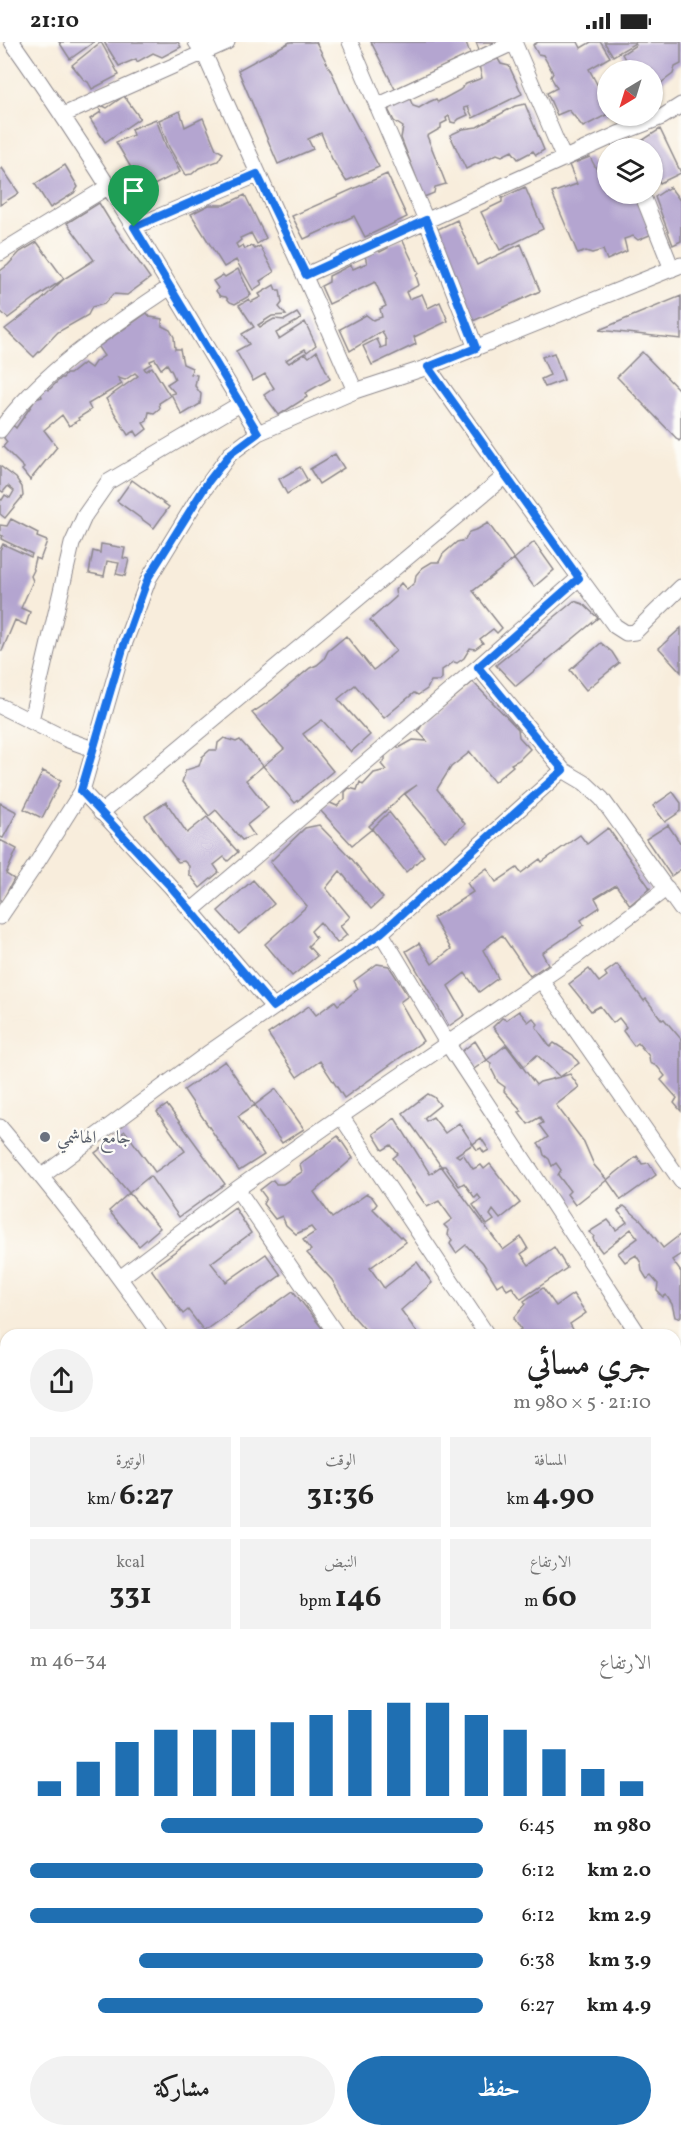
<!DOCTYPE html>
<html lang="ar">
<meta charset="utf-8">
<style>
:root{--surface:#fff;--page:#f2f2f2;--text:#222;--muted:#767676;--accent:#1f6fb2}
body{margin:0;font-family:Vollkorn,Amiri,serif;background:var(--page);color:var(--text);direction:rtl;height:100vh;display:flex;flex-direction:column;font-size:22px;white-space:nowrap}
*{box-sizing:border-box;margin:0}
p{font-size:20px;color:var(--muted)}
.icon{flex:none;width:33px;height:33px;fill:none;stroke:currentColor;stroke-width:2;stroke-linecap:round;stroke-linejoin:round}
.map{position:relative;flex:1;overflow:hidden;direction:ltr}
.panel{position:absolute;left:0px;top:1287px;width:681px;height:808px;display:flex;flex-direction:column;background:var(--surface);border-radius:18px 18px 0 0;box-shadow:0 2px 4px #0004;direction:rtl}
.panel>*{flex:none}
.needle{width:39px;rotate:218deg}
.fabs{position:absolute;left:597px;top:18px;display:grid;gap:12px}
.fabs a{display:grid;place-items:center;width:66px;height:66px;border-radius:50%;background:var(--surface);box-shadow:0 2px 4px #0004;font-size:30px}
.pin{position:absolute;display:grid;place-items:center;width:51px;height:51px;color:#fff;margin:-62px -26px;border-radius:50% 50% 50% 0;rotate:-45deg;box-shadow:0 0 6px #0007}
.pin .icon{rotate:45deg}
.round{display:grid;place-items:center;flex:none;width:63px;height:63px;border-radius:32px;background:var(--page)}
.headline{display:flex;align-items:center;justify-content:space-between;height:102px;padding:0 30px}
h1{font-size:33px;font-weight:700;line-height:45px}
.figures{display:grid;grid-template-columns:repeat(3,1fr);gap:9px;height:102px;padding:6px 30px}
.figures div{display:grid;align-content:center;border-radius:0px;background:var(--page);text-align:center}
.figures b{font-size:30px;font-weight:700}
.figures small{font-size:16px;font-weight:400}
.figures p{font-size:16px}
.chart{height:168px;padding:12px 30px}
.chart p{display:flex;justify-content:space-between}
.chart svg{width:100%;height:108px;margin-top:6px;stroke:var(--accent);stroke-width:6}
.primary-button{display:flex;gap:12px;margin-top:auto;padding:12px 30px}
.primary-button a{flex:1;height:69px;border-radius:36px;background:var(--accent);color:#fff;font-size:24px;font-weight:700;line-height:69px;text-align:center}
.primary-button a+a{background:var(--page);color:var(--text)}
ul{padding:0 30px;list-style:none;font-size:20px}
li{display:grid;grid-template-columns:96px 72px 1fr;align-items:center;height:45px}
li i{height:15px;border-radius:8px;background:var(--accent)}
.status{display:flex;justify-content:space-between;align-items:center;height:42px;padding:0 30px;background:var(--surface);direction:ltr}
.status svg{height:16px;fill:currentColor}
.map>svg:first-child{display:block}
</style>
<div class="status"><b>21:10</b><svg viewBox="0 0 49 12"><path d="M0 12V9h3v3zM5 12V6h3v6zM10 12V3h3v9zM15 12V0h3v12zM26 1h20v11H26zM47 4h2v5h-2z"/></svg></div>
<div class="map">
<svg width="681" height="2095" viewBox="0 0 681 2095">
<rect width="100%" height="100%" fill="#fdfcf7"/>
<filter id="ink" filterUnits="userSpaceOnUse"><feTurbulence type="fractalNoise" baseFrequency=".0167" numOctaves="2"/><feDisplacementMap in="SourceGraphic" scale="12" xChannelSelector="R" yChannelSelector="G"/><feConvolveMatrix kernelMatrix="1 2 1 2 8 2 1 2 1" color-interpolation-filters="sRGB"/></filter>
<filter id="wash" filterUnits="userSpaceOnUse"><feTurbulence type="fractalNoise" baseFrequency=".008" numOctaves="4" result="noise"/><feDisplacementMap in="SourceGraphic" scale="24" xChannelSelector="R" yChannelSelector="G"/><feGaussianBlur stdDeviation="1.35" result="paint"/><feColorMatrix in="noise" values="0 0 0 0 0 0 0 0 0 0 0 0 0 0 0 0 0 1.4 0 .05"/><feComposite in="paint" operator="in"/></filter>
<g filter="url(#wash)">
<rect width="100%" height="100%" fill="#f8eddc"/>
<g id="blocks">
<path fill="#b4a5d0" d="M59,0H94L70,17Z
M101,0L119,33L92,47L88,40L84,38L72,23Z
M104,0H178L181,5L162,15L153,11L137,20L136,17L119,24Z
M290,0H316L334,35L343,57L379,125L346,139L332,117L321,91L308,97L313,107L278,122L238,28Z
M371,0H466L470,12L395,47Z
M476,0H496L479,8Z
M538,0H578L581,6L591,0H601L610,15L589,27L608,63V72L583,85L569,68L557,73L547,51L557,46L551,35L553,31L543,13L538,12L533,3Z
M604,0H681V22L675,25L673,32L654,46L652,28H631L622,12L636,3L635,1L613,14Z
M498,17L501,22L509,24L522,52L473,76L468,65L464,66L468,73L459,77L455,81L451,80L449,74L446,76L447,79L441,82V86L427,94L446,142L435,145L434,151L424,155L401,96L403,85L394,79L388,67L409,55L413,64L419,66L429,60L436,57L438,60L460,48L466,42L482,36L479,23Z
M124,54L140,76L105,100L90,77L101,70L99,66L103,64L107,66Z
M525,62L544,108L536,113L533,109L518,117L512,109L502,114L497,112L466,127L450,93L463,87L477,85L515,64Z
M180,69L185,85L203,76L216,107L223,111L218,119L199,126L192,132L185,133L178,121L169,105L159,78Z
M156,77L166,104L180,130L144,148L116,100L133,93L131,87Z
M660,87L681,131L660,141L652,129V106H640L637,102Z
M590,115L598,130L608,126V152H636L652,192L638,198L633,194L624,197L627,209L607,218L603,208L592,211L586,209L578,212L552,151L577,142L569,123Z
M65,123L78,145L74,151L50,166L35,142Z
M2,126L19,151L0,163V128Z
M387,132L407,175L365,195L354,174L304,197L292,174Z
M525,145L543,187L500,208L481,170L502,160V156Z
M670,145L681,160V199L673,203L655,155Z
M245,153L266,196L257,202L251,191L240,196L241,198L236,202L238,206L243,203L245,207L252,204L255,207L260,204L274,230L260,239L262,242L253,248L236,218L224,225L191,172L209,163H224Z
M99,161L110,179L150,236L127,253L113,252L104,262L92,265L88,273L58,290L34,315L5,287L34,265L64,237L35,256L8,276L0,269V229L8,223L20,210L37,200L64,237L94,218L67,181Z
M457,178L477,223L521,202L540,249L473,279L436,188Z
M402,197L418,231L416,234L419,243L406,250L409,257L422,252L428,266L440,260L448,279L414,295L416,302L372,323L363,304L377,297L381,306L386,304V298L382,289L350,309L340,287L366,273L373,278L382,275L380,267L386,264L375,240L329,262L321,244L329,240V234L351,223L353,227L367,221L365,214L377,207L380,210L388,206L389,202Z
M238,227L251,253L235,262L230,260L226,255L220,254L216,249L218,246L213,239L223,233L225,235Z
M274,243L276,248H280L282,261L279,265L286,273L272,274L258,283L260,285L274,277L285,278L297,271L301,277L276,291L279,297L305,280L316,303L307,310L305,307L286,318L289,321L305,311L309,315L317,309L330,337L305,351L307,355L279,373L264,353L274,346L265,332L253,339L236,309L249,302L242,292L254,285L239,263L249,257L251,260L261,255L259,252Z
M681,254V297L599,288Z
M147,271L150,275L162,277V284L170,288L174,295L175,307H180L183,322L192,326L191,332L197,333L195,344L201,352L200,362L182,373L171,352L175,351L167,342L175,337L172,330L167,322L161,327L155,317L150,319L151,322L144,326L146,329L152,325L170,354L159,361L160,366L154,371L149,370L147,379L143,381L147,387L138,394L135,389L128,393L106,357L138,334L135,331L125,338L118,336L122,342L88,362L91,368L78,376L79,378L69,384L62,373L44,388L57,405L30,438L22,428L24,426L3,405L7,400L4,396L7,389L13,383L16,386L36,357L42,355L41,351L47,346L49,348L61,336H63L66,332H70L84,321L91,326L95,320L104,314L98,305Z
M642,310L681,350V397L679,399L617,335Z
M554,311L564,338L545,345L541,337L550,333L542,315Z
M335,412L344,426L319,442L310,427Z
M0,424L16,436L22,445L23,454L5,476L0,472V457L2,458L5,453L10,456L14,449L8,444L3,450L0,448Z
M300,425L308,439L287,452L279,437Z
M132,438L169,465L154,486L117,459Z
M11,477L38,491L37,495L47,499L40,518L35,516L33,524L34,528L31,534L33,539L21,566L30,570L26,583L15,578L2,609L0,608V508L3,502L31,515L32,512L1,497L3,494L0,493V483L7,484Z
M488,481L514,517L473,549L502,586L497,591L493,587L480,597L483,601L475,607L470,606L464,616L457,621L454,620L442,628V636L439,639H431L427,647L418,653L414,651L384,676L355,643L338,657L370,693L351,710L322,678L303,692L333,729L295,761L263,724L246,738L268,766L247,783L254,793L242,798L216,768L209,774L182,740L186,728L199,724L202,715L210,708H217L218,701L224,696L236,700L240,698L263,724L284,707L252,671L273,657L310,626L317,623L324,617L328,609L346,594L373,628L376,626L396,609L370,578L396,555L395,548L401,541L407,548L415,540L416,533L422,526L432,520H439L443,512L457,500L465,498L469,490L478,487Z
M534,500L554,528L534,545L514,517Z
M101,502L125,506L123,516L129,517L125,534L116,532L119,521L107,519L104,534L89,531L93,509L100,511Z
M574,559L583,562L598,576L516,644L496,623Z
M681,586V630L659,606Z
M601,601L612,610L619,621L586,648L570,628Z
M473,640L518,687L519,695L530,707L519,718L511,722L513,724L494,740L470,710L451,725L437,747L465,782L445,799L405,752L417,743L405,751L369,784L372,787L389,770L424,814L406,830L372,787L352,803L320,768L328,760L337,764L345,757V750L349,746L357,748L360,740L363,743L374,731L386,728L381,722L385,718V710L395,702L399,706L413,698L427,699L418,689L424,680Z
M43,729L61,738L42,776L24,767Z
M673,750L681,761V769L665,780L653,764Z
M166,760L187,791L207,775L238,810L228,819L224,815L214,823L219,830L200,846L189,832V824L184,819L178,820L167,806L145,774Z
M0,761L17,770L3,796L0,795Z
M319,783L351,816L383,856L371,867L340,829L326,846L350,875L340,884L347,893L337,901L320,880L311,889L316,896L308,904L317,914L292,934L265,902L307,864L270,820L305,786Z
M668,783L681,802V827L671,834L646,797Z
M608,786L650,846L630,863L616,843L595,856L600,865L581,878L584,883L542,911L548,922L530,934L502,893L483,908L498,936L479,950L465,931L448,944L465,973L449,984L406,909L419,901L432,922L451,907L433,876L473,850L467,841L487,826L496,840L517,826L521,831L540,817L542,820L580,793L587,802Z
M0,798L17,807L6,832L14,837L0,863Z
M253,838L274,862L239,892L218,869Z
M377,922L389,924L408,954L400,960L423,999L344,1056L320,1019L297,1035L268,992L309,964L316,973L335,959L338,963L358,947L354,939Z
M617,922L644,959L646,957L662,978L664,977L681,997V1069L674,1061L677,1056L661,1038L665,1034L657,1024L650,1021L649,1014L638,1001L634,1004L623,989L626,985L619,976L613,981L600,964L591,969L569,942L589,927L599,940L607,934L605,931Z
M519,969L528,980L533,976L538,982L536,985L550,1005L554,1001L573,1013L579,1021L560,1035L570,1032L579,1045L556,1063L584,1100L594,1123L607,1138L575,1163L567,1152L570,1149L558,1133L561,1128L556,1121L552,1124L549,1117L544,1113L542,1106L538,1102L548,1095L539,1083L543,1081L540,1075L528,1082L519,1070L522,1069L504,1049L505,1045L498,1040L491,1026V1022L487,1018L506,1003L536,1043L540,1040L560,1035L537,1013L524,1024L493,985L502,976L506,978Z
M475,999L487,1018L471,1029L461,1010Z
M225,1019L255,1063L238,1074L264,1113L239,1129L184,1048Z
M276,1047L304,1087L282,1101L255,1063Z
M428,1052L434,1055L440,1063L424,1076L426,1079L433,1075L445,1091L459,1081L473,1102L456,1113L459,1115L463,1112L473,1127L481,1123L484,1127L490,1122L520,1161L500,1177L493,1168L490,1173L494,1178L487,1183L473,1163L481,1157L478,1153L475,1156L464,1141L459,1144L445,1124H441L503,1208L521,1195L528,1207L521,1212L529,1223L554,1205L567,1226L521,1257L512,1245L507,1248L503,1240L497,1244L483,1221L466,1203L456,1211L450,1202L452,1198L448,1193L449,1188L444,1183L452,1177L439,1159L427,1165L393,1116L398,1112L391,1103L383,1108L373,1092L395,1076L430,1132L441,1124L403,1071Z
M167,1063L225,1142L179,1175L150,1134L129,1151L95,1111L125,1089L155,1130L185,1109L157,1070Z
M338,1094L353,1116L314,1150L332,1176L367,1152L372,1155L377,1162L373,1167L406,1200L370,1226L384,1246L417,1220L432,1241L401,1268L419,1293H370L352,1273L332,1238L307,1211L311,1208L303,1198L315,1190L311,1185L296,1192L286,1183L282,1174L275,1177L263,1162L266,1156L260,1148L273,1138L276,1142H283L302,1130L300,1122Z
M481,1096L489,1108L484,1111L481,1106L477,1108L473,1102Z
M637,1114L642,1122L649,1121L656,1133L621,1158L607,1138Z
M129,1151L160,1186L139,1204L109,1169Z
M624,1164L642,1179L663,1206L681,1192V1212L672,1218L681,1230V1274L679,1276L675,1275L672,1262L666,1253L663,1255L657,1249L658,1242L651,1234L647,1237L642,1229L641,1221L636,1213L625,1220L618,1211L638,1196L631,1187L602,1210L596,1202L593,1196L594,1194L589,1190L608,1178L616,1188L627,1180L618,1169Z
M235,1166L251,1191L211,1221L226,1240L266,1212L281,1233L204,1289L188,1268L183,1272L151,1227Z
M543,1246L556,1264L573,1252L586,1271L570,1282L576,1293H513L521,1287L514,1276L526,1262L524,1259Z
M293,1249L325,1290L321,1293H232Z
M675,1407L681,1415V1461L675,1465Z
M681,1490V1507L675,1511V1494Z
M681,1520V1541L675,1532V1524Z"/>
</g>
</g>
<g filter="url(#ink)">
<use href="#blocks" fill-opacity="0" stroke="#8d888c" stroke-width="1.5"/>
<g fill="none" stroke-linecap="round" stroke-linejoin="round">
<defs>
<path id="minor" d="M12,0C101,126 179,259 258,391
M196,0L204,11C254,124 307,236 355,349
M350,0L426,178L476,306
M514,0L564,117
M377,64L515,0
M63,73L227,0
M642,152L672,227
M134,185L257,133
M0,211L109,144
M306,233L618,92L662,75L681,63
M428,325L505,434L615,584L626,591L635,590L681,545
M0,388C44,327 109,287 170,245
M478,625L563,728L585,741L602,757L681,867
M0,664L68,698L93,707
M31,678L72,502L85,473L108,440L240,362
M82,749L171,845L273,965
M101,771L505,434
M191,869L478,625L579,536
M0,875L36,822L82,749L124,603L149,536L198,456L230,412L258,391L355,349L428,325L681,223
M381,891L447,1001L639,1293
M541,938L681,1139
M341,1074L487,1293
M0,1085C57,1152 110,1221 160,1293
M42,1134L207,1012L381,891L563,728
M237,1147L337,1293
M120,1236L237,1147L341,1074L579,912L667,846
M675,1347L681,1355
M675,1556L681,1564"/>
</defs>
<use href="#minor" stroke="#8d888c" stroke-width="17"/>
<use href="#minor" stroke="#fff" stroke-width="15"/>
</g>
</g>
<g fill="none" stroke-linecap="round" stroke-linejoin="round" filter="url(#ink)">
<defs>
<path id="route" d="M257,132L306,233L426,178L476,306L428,325L579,536L478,625L563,728L381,891L273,965L171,845L81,749L124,603L148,536L208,440L230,412L258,391L134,185Z"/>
</defs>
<use href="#route" stroke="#fff" stroke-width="12"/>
<use href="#route" stroke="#1a73e8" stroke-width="8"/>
</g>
<circle fill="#6b7280" stroke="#fdfcf7" stroke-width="2" cx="45" cy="1095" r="6"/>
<g text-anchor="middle" stroke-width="4.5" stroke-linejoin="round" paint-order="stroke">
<g font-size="18" fill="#5b616d" stroke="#fdfcf7" text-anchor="start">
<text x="57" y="1101">جامع الهاشمي</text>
</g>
</g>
</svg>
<div class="fabs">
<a><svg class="needle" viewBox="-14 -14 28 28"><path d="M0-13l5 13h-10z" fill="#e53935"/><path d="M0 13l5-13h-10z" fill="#767676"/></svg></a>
<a><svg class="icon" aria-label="layers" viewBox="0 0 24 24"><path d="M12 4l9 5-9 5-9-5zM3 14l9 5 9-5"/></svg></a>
</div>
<div class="pin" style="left:134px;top:185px;background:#1e9e55"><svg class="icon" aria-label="arrive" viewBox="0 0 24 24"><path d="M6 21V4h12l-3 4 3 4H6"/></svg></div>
<section class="panel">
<div class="headline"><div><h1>جري مسائي</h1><p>21:10 · 5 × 980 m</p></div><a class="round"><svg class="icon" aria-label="share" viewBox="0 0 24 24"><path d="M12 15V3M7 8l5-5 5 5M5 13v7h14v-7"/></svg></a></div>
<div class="figures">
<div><p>المسافة</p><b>4.90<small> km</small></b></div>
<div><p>الوقت</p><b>31:36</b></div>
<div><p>الوتيرة</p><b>6:27<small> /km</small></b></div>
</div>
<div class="figures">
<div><p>الارتفاع</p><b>60<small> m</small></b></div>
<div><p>النبض</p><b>146<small> bpm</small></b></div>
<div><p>kcal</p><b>331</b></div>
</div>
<div class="chart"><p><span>الارتفاع</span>34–46 m</p>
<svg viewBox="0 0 160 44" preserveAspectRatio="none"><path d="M5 44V38M15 44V30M25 44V22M35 44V17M45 44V17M55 44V17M65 44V14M75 44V11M85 44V9M95 44V6M105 44V6M115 44V11M125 44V17M135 44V25M145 44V33M155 44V38"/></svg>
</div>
<ul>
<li><b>980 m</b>6:45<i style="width:71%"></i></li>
<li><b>2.0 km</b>6:12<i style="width:100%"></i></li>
<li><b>2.9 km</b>6:12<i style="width:100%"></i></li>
<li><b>3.9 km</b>6:38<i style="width:76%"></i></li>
<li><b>4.9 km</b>6:27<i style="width:85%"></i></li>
</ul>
<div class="primary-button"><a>حفظ</a><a>مشاركة</a></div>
</section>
</div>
